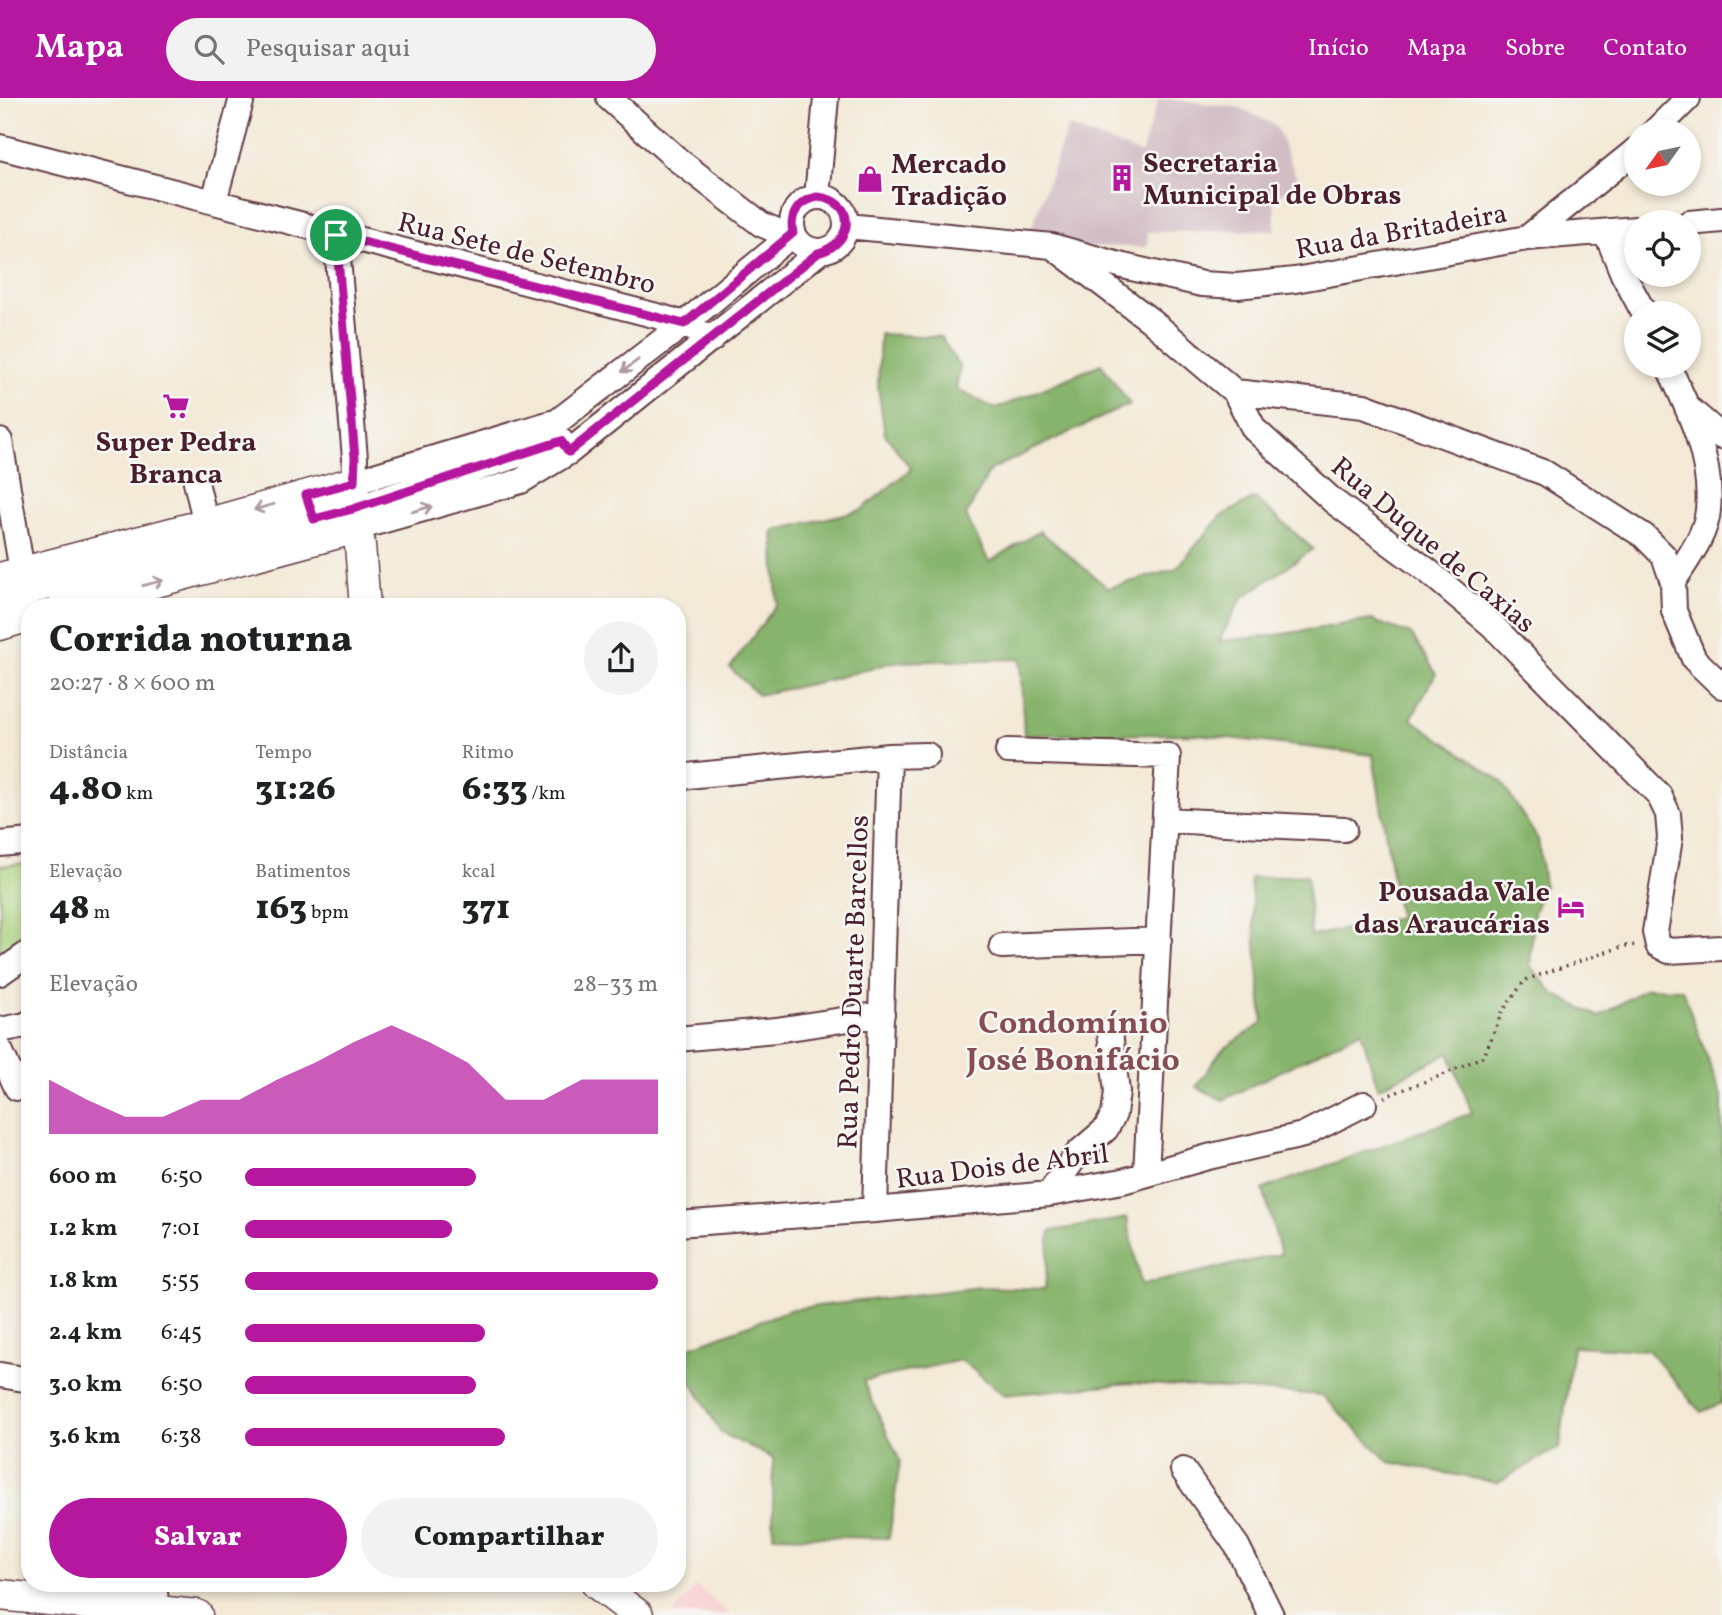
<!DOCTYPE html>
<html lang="pt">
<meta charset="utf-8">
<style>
:root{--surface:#fff;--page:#f2f2f2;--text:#202124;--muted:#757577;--accent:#b5179e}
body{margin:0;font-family:Vollkorn,serif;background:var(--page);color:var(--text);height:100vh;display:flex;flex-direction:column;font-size:26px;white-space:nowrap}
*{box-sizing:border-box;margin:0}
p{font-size:23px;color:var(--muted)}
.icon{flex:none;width:38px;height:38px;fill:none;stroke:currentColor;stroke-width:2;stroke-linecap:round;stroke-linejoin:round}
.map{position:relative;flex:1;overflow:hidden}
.panel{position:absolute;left:21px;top:500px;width:665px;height:994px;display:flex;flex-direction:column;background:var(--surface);border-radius:28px;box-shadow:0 4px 10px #0003}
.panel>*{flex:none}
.needle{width:46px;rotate:237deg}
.tools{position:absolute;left:1624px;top:21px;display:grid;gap:14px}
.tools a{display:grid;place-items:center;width:77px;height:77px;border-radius:50%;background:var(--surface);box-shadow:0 4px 10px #0003;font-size:35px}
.pin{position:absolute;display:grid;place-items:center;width:60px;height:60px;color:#fff;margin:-30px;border:4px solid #fff;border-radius:50%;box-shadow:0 2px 7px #0007}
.round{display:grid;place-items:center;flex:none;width:74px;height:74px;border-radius:37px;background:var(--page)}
.summary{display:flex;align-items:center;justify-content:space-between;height:119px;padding:0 28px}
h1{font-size:38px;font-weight:800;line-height:52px}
.metrics{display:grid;grid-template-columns:repeat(3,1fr);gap:10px;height:119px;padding:7px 28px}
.metrics div{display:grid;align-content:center}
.metrics b{font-size:35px;font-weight:800}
.metrics small{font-size:19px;font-weight:400}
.metrics p{font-size:19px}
.chart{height:196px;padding:14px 28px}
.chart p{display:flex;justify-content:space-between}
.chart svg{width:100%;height:126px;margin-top:7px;fill:var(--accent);opacity:.7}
.button{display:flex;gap:14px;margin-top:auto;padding:14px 28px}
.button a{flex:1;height:80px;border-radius:42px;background:var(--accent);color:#fff;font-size:28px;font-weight:800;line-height:80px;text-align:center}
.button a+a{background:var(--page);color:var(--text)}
ul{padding:0 28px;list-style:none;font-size:23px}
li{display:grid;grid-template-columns:112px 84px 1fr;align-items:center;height:52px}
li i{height:18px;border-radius:9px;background:var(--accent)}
header{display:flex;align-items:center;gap:42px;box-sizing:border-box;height:98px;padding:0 35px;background:var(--accent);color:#fff}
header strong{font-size:33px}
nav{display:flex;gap:38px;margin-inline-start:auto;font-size:24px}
.search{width:490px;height:63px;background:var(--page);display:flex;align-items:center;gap:18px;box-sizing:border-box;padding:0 24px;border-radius:38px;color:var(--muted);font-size:26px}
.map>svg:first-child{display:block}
</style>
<header>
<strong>Mapa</strong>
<div class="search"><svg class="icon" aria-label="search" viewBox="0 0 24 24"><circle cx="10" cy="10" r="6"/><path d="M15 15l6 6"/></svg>Pesquisar aqui</div>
<nav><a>Início</a><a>Mapa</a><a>Sobre</a><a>Contato</a></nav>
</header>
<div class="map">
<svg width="1722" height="1517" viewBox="0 0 1722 1517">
<rect width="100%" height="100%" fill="#f6f6f2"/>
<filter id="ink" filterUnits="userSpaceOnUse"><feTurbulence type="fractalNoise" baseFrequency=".0143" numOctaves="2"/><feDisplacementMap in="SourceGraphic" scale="14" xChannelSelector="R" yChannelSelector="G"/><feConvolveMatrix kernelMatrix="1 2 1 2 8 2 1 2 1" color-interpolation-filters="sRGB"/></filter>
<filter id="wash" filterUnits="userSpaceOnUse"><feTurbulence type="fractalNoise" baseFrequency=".00686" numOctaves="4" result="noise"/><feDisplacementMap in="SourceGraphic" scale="28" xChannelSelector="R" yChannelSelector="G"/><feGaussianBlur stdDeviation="1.57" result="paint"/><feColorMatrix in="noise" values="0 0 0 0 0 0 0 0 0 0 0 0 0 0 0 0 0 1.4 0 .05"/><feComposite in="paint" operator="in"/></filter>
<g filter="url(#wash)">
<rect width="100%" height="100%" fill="#f3e9d6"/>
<path fill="#f7cfd0" d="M696,1488L731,1517H672Z"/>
<path fill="#d2bdc5" d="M1159,0L1241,10L1276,28L1299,86L1274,99L1275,132L1148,134L1147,149L1079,148L1030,135L1068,28L1141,56Z"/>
<path fill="#aad27d" stroke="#7a7854" stroke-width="2" d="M30,765V833L0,854V768Z"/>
<path fill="#87b46c" stroke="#686a4c" stroke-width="2" d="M880,236L941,239L960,270L956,291L996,311L1101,266L1130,306L990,372L966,418L989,464L1040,433L1108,490L1176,471L1221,418L1255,400L1313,451L1242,500L1219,543L1270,538L1371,522L1411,536L1436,575L1411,621L1500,682L1538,741L1544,787L1534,815L1530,868L1554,896L1599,919L1646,890L1682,891L1722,1000V1305L1701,1314L1648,1252L1573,1248L1560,1349L1497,1385L1389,1364L1322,1297L1130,1285L1004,1297L961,1262L863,1283L900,1363L889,1440L773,1438V1360L721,1335L677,1258V1254L792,1211L981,1189L1045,1191L1050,1133L1127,1120L1141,1187L1281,1156L1263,1091L1472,1015L1449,955L1378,990L1361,933L1223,1002L1196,989L1222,952L1263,925L1250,780L1307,777L1311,838L1399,820L1373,657L1196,636L1024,637L1020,561L893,564L825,583L758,597L730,570L777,506L773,433L861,412L911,371L885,336L878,290Z"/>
</g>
<g filter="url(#ink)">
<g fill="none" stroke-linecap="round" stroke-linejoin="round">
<defs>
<path id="minor" d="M609,0L678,62L761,126L777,133L793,136
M1655,33L1688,0
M0,49L661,219L684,226L712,241
M792 126a27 27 0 1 1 54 0a27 27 0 1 1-54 0Z
M817,99L826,0
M214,103L242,0
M1689,125L1722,122
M847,128L1052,148L1123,168L1202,186L1237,188L1295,182L1527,140L1636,131
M1606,134L1623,176L1644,215
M336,137L355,360L354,384L558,323L684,226L793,136
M1527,140L1636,52
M1052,148L1150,222L1235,294L1254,331L1333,403L1428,473L1492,527L1659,697L1668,716L1670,740L1655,834L1658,847L1669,853L1722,850
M1668,268C1689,311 1713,363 1708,412C1706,438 1686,463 1673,484
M1235,294L1364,308L1545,375L1644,438L1664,458L1673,484L1674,513L1694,561L1722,588
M1688,310L1722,339
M0,343L25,491
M196,384L206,426
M357,430L521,383L569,354L818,155
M0,503L77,481L353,411L561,343
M1008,653L1168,658L1146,1076
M677,679L889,658L927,657
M1165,722L1344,731
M0,746L30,743
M1002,848L1159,842
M0,875L30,854
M0,932L26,927L30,924
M677,941L776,932L882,916
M0,952L17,990
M1049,1096L1078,1055L1106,1031L1114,1016L1117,994L1110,934
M875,1112L889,658
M677,1126L875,1112L1049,1096L1123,1083L1208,1059L1303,1037L1364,1006
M0,1277L30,1282
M1183,1372L1237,1448L1271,1517
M154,1486L157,1512"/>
<path id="major" d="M0,480L206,426L354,384L353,411L360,447L365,509
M63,509L357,430
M0,527L30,518
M597,1486L638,1517
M0,1497L197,1517"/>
</defs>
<use href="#minor" stroke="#633d45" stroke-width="28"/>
<use href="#major" stroke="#633d45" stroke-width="33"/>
<path stroke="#633d45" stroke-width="3.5" stroke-dasharray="2 5" stroke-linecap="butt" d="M1384,999L1445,976L1484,958L1502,914L1525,882L1624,848L1638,847"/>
<use href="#minor" stroke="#fff" stroke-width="24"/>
<use href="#major" stroke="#fff" stroke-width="30"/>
</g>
<defs><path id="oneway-shaft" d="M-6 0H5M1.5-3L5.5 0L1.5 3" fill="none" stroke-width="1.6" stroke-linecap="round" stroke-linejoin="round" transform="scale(1.75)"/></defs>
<g stroke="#ae9aa0">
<use href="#oneway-shaft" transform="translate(630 268) rotate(143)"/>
<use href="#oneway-shaft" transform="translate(264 409) rotate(164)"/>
<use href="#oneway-shaft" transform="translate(422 411) rotate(-16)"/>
<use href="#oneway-shaft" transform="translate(153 485) rotate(-15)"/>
</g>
</g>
<g fill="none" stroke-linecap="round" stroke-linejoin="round" filter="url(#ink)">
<defs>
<path id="route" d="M817,99C857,102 855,145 818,155L569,354L561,343L353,411L314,421L306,397L354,384L355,360L336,137L684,226L793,135C789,116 799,103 817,99Z"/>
</defs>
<use href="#route" stroke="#fff" stroke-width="14"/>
<use href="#route" stroke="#b5179e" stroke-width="9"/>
</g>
<defs>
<symbol id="building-bare" viewBox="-9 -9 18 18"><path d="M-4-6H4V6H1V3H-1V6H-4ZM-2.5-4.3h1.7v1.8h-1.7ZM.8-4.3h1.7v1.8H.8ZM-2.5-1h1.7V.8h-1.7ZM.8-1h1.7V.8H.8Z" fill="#b5179e" stroke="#f6f6f2" stroke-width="2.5" paint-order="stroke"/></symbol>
<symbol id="shop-bare" viewBox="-9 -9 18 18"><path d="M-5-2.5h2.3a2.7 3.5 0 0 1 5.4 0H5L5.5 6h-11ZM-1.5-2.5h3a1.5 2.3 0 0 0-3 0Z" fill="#b5179e" stroke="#f6f6f2" stroke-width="2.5" paint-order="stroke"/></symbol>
<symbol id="supermarket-bare" viewBox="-9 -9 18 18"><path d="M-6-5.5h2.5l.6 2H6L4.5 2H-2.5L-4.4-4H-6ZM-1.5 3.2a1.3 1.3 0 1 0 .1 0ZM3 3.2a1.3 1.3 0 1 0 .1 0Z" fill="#b5179e" stroke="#f6f6f2" stroke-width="2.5" paint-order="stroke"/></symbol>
<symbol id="hotel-bare" viewBox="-9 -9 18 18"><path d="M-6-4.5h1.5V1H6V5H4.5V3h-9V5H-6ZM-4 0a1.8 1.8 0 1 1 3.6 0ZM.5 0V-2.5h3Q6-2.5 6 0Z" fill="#b5179e" stroke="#f6f6f2" stroke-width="2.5" paint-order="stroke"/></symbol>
</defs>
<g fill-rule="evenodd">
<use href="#building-bare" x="1103" y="61" width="38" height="38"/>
<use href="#shop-bare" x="851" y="62" width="38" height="38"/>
<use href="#supermarket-bare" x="157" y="289" width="38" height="38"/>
<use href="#hotel-bare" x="1552" y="790" width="38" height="38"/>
</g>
<g text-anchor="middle" stroke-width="5" stroke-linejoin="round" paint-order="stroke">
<g font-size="28" font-weight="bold" fill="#4a1f2b" stroke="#f6f6f2" text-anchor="start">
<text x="1143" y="74">Secretaria<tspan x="1143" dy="32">Municipal de Obras</tspan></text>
<text x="891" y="75">Mercado<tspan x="891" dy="32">Tradição</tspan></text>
<text x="176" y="353" text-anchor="middle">Super Pedra<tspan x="176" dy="32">Branca</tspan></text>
<text x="1550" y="803" text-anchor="end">Pousada Vale<tspan x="1550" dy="32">das Araucárias</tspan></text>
</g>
<g font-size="28" fill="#4a1f2b" stroke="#f6f6f2">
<text transform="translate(1401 132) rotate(-10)" y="10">Rua da Britadeira</text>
<text transform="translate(527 154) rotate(14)" y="10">Rua Sete de Setembro</text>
<text transform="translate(1434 446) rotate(40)" y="10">Rua Duque de Caxias</text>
<text transform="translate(852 884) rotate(-88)" y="10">Rua Pedro Duarte Barcellos</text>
<text transform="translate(1002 1067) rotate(-7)" y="10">Rua Dois de Abril</text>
</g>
<g font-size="32" font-weight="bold" fill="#864e54" stroke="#f6f6f2">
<text x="1073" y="935">Condomínio<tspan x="1073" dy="37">José Bonifácio</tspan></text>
</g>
</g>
</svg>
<div class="tools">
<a><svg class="needle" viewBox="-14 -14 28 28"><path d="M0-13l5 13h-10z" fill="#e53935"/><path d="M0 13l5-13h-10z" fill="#757577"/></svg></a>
<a><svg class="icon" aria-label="locate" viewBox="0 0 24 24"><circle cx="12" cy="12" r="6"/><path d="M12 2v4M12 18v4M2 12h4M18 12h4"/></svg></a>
<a><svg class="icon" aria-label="layers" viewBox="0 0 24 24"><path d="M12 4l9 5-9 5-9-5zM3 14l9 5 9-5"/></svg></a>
</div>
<div class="pin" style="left:336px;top:137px;background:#1e9e55"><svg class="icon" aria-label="arrive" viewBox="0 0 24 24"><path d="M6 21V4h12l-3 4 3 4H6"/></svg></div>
<section class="panel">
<div class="summary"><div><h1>Corrida noturna</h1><p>20:27 · 8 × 600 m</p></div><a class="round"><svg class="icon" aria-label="share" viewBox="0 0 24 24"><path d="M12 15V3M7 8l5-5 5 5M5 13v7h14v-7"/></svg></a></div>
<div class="metrics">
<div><p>Distância</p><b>4.80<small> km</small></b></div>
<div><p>Tempo</p><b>31:26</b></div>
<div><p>Ritmo</p><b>6:33<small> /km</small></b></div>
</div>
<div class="metrics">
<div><p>Elevação</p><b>48<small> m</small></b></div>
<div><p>Batimentos</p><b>163<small> bpm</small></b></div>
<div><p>kcal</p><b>371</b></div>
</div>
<div class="chart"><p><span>Elevação</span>28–33 m</p>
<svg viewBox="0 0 160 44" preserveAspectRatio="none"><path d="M0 44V25L10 32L20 38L30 38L40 32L50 32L60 25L70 19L80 12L90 6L100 12L110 19L120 32L130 32L140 25L150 25L160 25V44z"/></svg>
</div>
<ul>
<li><b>600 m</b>6:50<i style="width:56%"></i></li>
<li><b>1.2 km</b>7:01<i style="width:50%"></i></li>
<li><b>1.8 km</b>5:55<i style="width:100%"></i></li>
<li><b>2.4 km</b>6:45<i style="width:58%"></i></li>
<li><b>3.0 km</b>6:50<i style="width:56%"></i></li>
<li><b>3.6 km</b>6:38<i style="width:63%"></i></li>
</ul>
<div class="button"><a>Salvar</a><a>Compartilhar</a></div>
</section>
</div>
